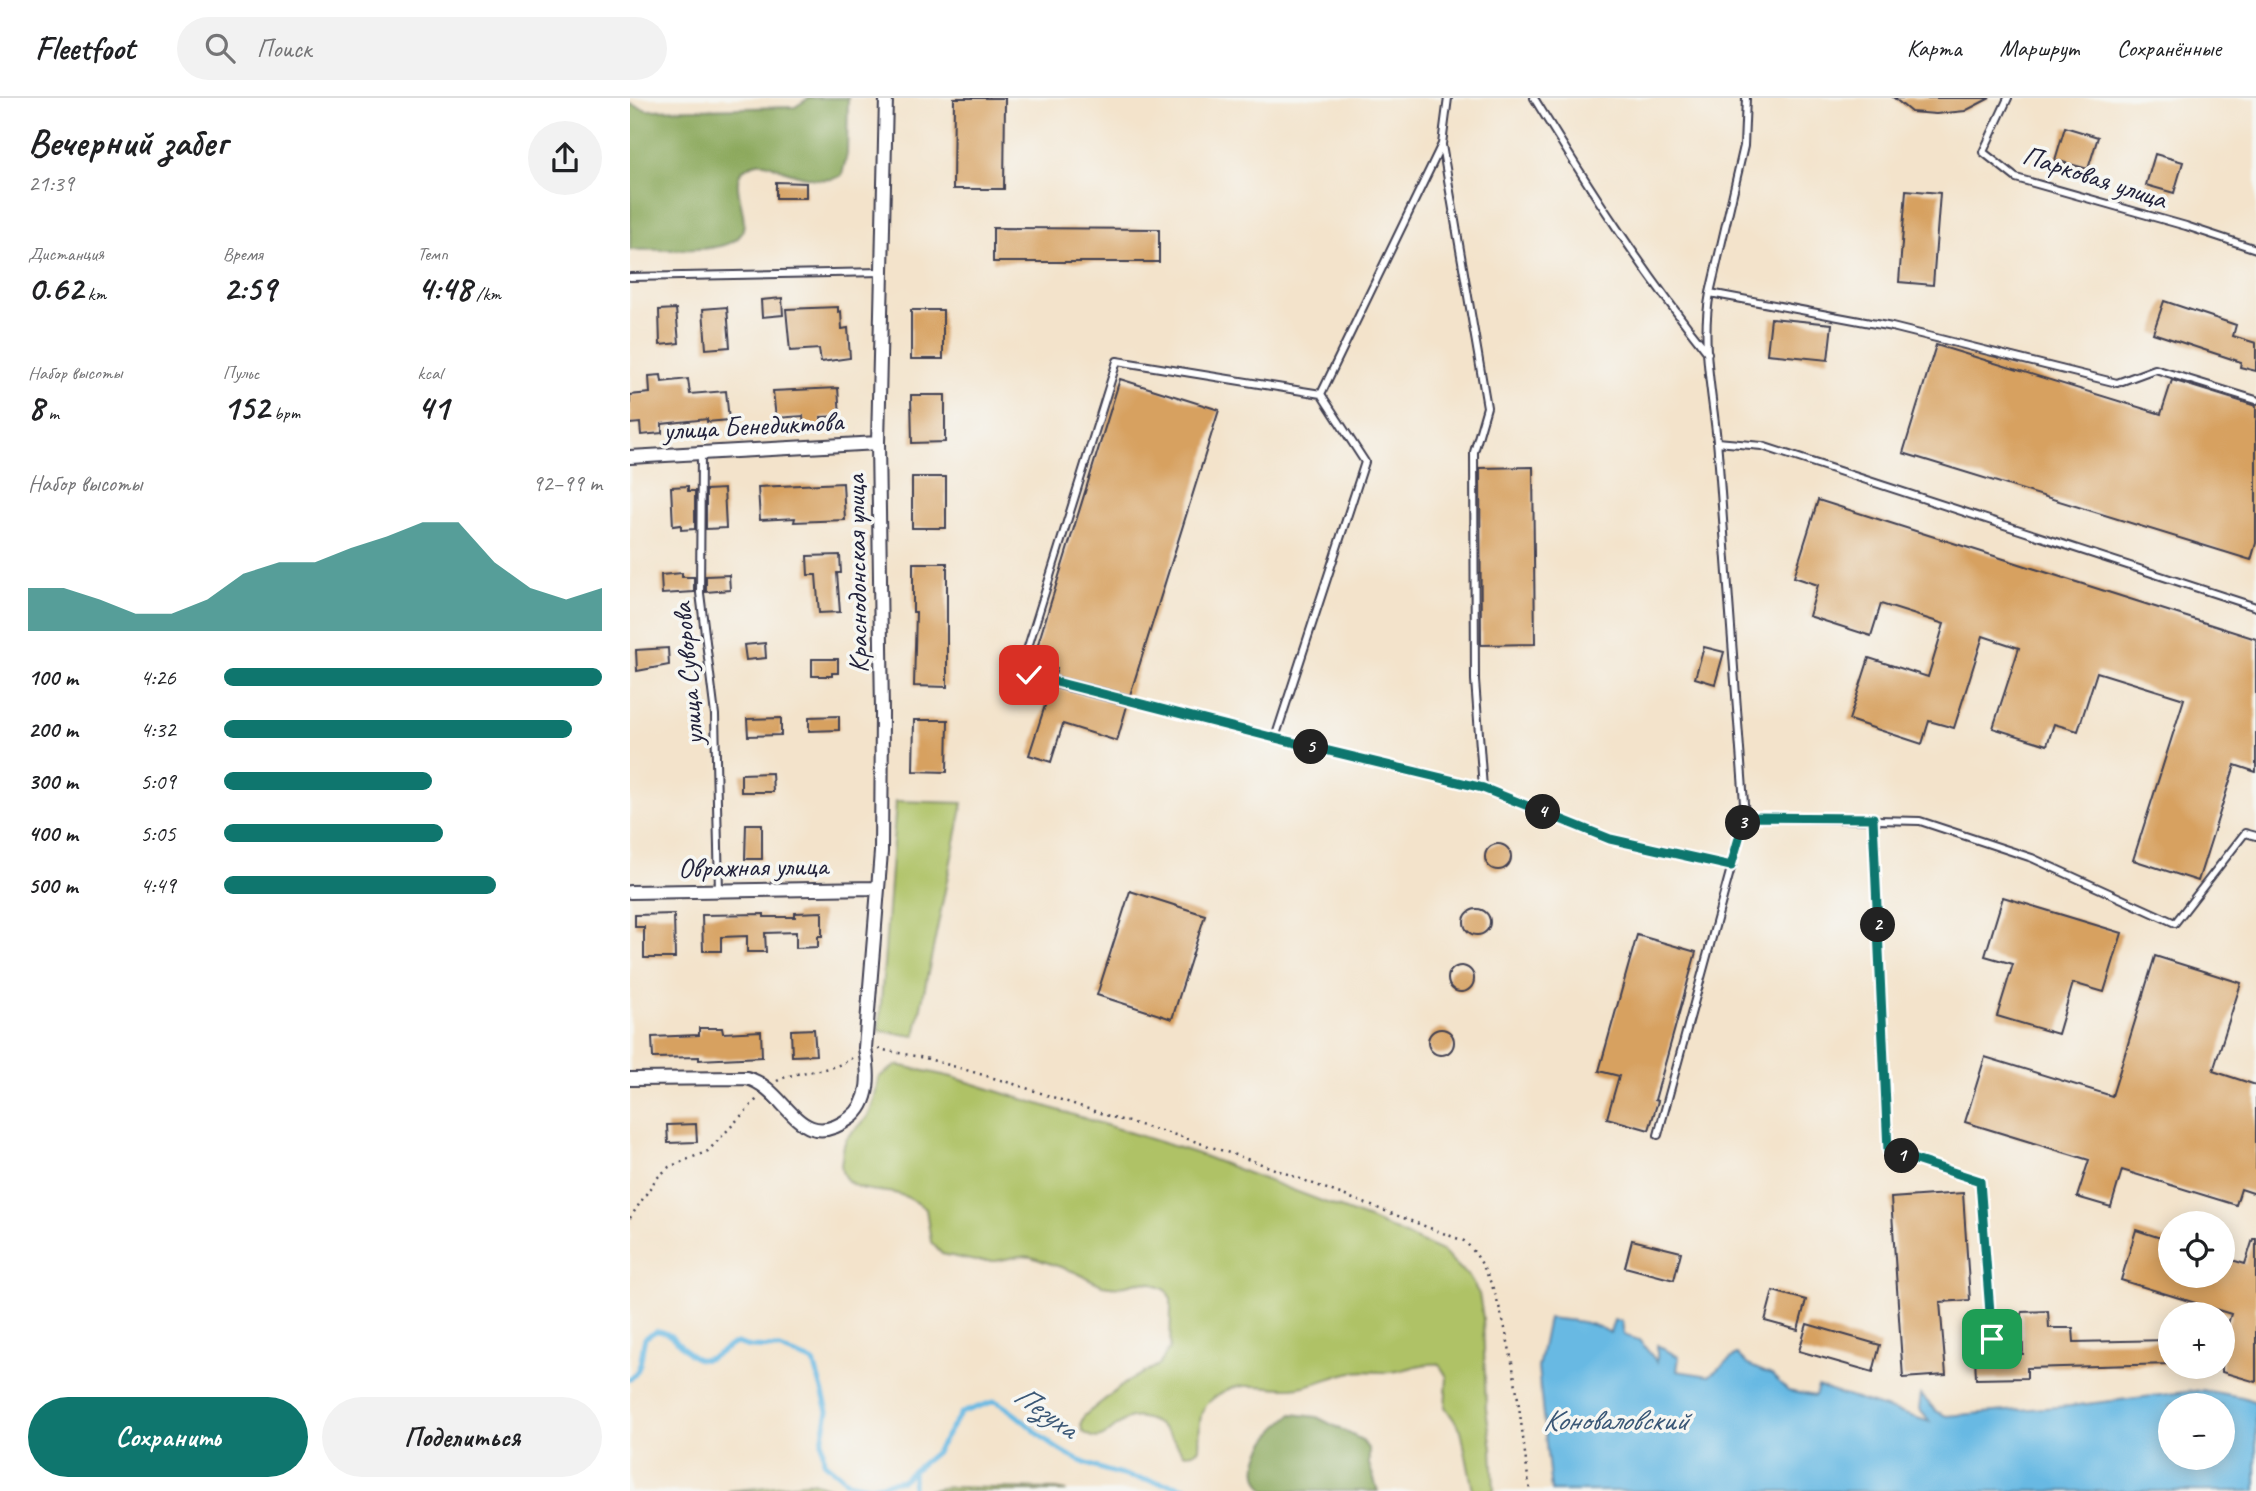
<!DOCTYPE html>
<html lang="ru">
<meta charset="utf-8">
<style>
:root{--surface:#fff;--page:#f2f2f2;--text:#202124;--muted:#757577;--line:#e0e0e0;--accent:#0f766e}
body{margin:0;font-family:Caveat,sans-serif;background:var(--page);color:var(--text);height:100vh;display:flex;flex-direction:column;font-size:26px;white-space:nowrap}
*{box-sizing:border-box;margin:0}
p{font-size:23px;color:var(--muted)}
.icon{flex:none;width:38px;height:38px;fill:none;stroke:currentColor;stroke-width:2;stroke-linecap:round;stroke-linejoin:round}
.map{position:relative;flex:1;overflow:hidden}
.drawer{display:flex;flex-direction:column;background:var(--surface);width:630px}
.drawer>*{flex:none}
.buttons{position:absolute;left:1528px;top:1113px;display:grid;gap:14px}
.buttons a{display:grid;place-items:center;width:77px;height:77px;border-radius:50%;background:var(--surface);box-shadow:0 4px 18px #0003;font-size:35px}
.pin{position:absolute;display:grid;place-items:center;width:60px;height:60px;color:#fff;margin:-30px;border-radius:14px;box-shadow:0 4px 10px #0006}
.km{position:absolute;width:35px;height:35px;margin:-18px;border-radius:50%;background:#222;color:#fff;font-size:19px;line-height:35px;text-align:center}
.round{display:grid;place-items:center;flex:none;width:74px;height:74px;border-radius:37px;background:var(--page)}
.head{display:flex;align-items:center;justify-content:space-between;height:119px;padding:0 28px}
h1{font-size:38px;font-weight:700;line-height:52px}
.stats{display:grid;grid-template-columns:repeat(3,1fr);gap:10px;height:119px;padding:7px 28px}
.stats div{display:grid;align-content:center}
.stats b{font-size:35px;font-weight:700}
.stats small{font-size:19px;font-weight:400}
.stats p{font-size:19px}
.chart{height:196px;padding:14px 28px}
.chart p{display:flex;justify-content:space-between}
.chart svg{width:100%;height:126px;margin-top:7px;fill:var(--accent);opacity:.7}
.cta{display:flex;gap:14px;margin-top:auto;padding:14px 28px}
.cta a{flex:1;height:80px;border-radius:42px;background:var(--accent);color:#fff;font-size:28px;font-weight:700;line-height:80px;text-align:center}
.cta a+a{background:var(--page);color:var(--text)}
ul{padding:0 28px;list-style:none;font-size:23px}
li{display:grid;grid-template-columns:112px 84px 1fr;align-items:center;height:52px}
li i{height:18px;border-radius:9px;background:var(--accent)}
header{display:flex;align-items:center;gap:42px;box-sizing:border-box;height:98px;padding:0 35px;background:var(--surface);border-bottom:2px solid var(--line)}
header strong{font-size:33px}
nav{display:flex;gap:38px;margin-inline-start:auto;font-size:24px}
.search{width:490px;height:63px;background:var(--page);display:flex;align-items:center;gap:18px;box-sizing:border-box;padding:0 24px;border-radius:38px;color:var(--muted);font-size:26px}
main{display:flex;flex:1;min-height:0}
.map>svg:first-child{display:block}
</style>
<header>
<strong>Fleetfoot</strong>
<div class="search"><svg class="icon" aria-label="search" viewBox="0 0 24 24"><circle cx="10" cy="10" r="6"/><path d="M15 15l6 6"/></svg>Поиск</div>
<nav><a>Карта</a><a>Маршрут</a><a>Сохранённые</a></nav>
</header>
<main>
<section class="drawer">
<div class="head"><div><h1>Вечерний забег</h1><p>21:39</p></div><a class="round"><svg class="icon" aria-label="share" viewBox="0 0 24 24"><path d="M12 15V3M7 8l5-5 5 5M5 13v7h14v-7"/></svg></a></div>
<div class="stats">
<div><p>Дистанция</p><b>0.62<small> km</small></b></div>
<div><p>Время</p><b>2:59</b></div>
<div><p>Темп</p><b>4:48<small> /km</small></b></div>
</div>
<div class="stats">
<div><p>Набор высоты</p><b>8<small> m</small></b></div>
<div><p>Пульс</p><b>152<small> bpm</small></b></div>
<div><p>kcal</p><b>41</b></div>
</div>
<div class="chart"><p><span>Набор высоты</span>92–99 m</p>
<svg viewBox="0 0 160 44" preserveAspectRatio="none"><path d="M0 44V29L10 29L20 33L30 38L40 38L50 33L60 24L70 20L80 20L90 15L100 11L110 6L120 6L130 20L140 29L150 33L160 29V44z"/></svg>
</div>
<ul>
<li><b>100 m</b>4:26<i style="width:100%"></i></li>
<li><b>200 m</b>4:32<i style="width:92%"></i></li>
<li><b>300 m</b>5:09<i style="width:55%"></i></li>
<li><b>400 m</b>5:05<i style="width:58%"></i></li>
<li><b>500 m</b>4:49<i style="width:72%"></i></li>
</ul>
<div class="cta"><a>Сохранить</a><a>Поделиться</a></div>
</section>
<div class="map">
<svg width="1626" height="1393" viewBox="0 0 1626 1393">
<rect width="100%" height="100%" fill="#f6f6f2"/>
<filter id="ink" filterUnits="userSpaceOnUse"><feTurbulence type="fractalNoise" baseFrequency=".0143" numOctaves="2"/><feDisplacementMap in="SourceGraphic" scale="14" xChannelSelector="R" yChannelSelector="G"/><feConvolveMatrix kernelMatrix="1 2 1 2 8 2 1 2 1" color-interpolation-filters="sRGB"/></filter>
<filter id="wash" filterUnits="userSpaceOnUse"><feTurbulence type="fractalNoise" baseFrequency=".00686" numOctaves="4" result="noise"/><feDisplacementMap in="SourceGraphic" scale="28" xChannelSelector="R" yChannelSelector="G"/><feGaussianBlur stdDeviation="1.57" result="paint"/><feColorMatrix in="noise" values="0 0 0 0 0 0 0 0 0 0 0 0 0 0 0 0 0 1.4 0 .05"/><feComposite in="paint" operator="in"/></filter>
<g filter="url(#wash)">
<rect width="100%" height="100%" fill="#f3e3cb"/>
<path fill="#afc266" stroke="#687250" stroke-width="2" d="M266,703L333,705L285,938L249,933Z
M267,967L322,979L565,1055L739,1121L812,1153L839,1179L849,1196L853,1220L856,1311L862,1350L864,1393H843L831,1332L815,1309L817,1279L809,1266C792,1264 778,1272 761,1274C747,1275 732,1271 718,1275C700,1279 680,1289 661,1290C639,1291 612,1282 591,1295C564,1311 571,1324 569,1351L563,1355L555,1356C545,1347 541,1334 529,1327C483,1299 483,1359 452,1333L451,1325L454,1318L498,1283L529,1267L540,1250L541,1211V1201L536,1192L521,1185L509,1184L487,1189L472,1187L445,1174L401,1159L390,1158L366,1163H345L312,1156L301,1144L296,1111C287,1104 278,1099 268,1096C251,1091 223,1096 213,1076C211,1072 211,1065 212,1060C214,1030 227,1036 239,1016C245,1004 246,992 249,979Z
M183,1384L209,1393H98Z
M316,1389L426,1391L437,1393H294Z"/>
<path fill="#8ba85b" stroke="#56654b" stroke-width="2" d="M179,0H218L217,56L212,77C198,87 170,78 155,73C144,69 136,62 124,66C84,78 135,128 102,144C81,155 25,151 0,152V6L17,12L165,9Z
M662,1316L687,1319L732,1342L739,1352V1366L748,1393H636C611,1367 641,1333 662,1316Z"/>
<path fill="#67b9e3" stroke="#446e8f" stroke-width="2" fill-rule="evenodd" d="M918,1220C938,1222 963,1223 980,1235L984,1222L992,1223L994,1237L1009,1242L1027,1264V1247L1049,1259L1047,1273L1079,1278L1107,1256L1118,1267L1142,1277L1158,1293L1185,1298L1188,1289L1300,1324L1289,1311L1291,1297L1306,1313L1316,1318L1440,1308L1572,1292L1612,1299L1626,1304V1393H921L908,1270ZM1540,1307H1592V1360H1540Z"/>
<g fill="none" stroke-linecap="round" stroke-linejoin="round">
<path stroke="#67b9e3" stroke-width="5" d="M0,1281C14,1270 10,1256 15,1240L26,1233C49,1233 56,1266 77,1261C88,1258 96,1248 107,1245L120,1249L148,1250L184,1264L198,1313L192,1343L194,1364L218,1384L240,1388L272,1382L306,1354L331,1315L365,1303C394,1318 409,1342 438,1357C464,1371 492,1378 521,1383C535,1386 551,1387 563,1393
M283,1393V1373"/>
</g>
<g id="blocks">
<path fill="#d7a160" d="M324,0H375L374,91H323Z
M1264,0H1360L1335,13L1306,16L1281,14Z
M1435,29L1468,39L1458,71L1425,62Z
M1525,56L1553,64L1544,95L1516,87Z
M146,84L176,85V100H146Z
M1276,92L1310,95L1303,187L1269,184Z
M363,130L529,131V164H363Z
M152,200L153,217L132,219L131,202Z
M1534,203L1606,227L1603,238L1626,245V273L1610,269L1611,264L1523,235Z
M97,209L100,249L76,251L73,211Z
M208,209V214L211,213L212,231L218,230L220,260L191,264L189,251L160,253L156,211Z
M46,211L49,245L30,247L29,212Z
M281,212H313V261H281Z
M1141,220L1202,226L1198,262L1137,256Z
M1306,247L1531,316L1542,282L1626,308V445L1621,462L1273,355Z
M31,277L32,284L58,281L60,296L96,293L99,322L77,324V321L32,326V335L11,337L10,325L0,326V297L20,295L19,278Z
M490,281L589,312L500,597L425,578L427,570L403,562Z
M208,290L210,318L191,319L192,329L174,330L173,318L146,320L143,293Z
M281,297H315V344L282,345Z
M903,369L905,546L851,547L850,370Z
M282,379H316V430H282Z
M213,385L215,422L164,424L165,420L130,422L128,389Z
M58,388V393H65V431L51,432V427L43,428L41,389Z
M94,391L96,430L76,431V392Z
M1188,402L1626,541V674L1605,667L1568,783L1503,762L1554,601L1467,574L1448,633L1424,626L1417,647L1363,630L1389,550L1353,538L1324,630L1299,623L1292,646L1219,622L1239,560L1298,579L1314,526L1251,506L1241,538L1179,518L1188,487L1164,479Z
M210,457L211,475H207L210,514L189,515L186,477H178L177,458Z
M283,465H317V589L284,588L286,514H283Z
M52,475V479H64V494L32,496L31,477Z
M99,477L100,492L76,494V478Z
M135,545L136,560L116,562L114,547Z
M1074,549L1094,554L1085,586L1065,580Z
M38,550L39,567L7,573L6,552Z
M182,561H208V575H202V578H182Z
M421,589L497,608L487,643L433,626L421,664L399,657Z
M209,618V632L179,633V619Z
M151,620V637L118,638L117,621Z
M284,622H318L317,674L283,673Z
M142,675L143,694H111V676Z
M116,726H132V761H115Z
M855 759a13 13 0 1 1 26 0a13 13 0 1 1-26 0Z
M500,793L575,817L542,921L467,897Z
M1373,799L1492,835L1474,894L1443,885L1428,936L1367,918L1383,866L1355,858Z
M834 824a13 13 0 1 1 26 0a13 13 0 1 1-26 0Z
M192,814V838H188V849L166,850V834L135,835L136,854H117V838L91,839V853H73L72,817L134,816V819H165V815Z
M44,816L45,860H14V829H5V817Z
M1007,837L1066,854L1025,1002L1028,1003L1019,1032L977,1020L989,978L969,973Z
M1525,858L1611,885L1583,973L1626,987V1096L1611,1091L1606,1107L1492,1072L1481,1109L1447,1099L1459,1062L1335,1024L1355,959L1482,998Z
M818 881a13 13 0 1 1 26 0a13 13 0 1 1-26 0Z
M69,930H92L93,935L131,933L132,959L69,962V959L23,960L22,939L69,937Z
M798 944a13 13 0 1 1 26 0a13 13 0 1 1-26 0Z
M184,931L186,957L162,958L161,932Z
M66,1026L67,1044L38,1045L37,1027Z
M1333,1095L1340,1202L1310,1204L1316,1277L1273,1280L1261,1100Z
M1506,1132L1540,1143V1178H1592V1159L1615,1166L1623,1141H1626V1284L1592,1274V1245L1601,1216L1491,1182Z
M1002,1142L1051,1154L1044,1182L995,1169Z
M1143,1193L1176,1202L1168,1232L1135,1223Z
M1418,1213L1419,1230H1443L1444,1244L1540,1242V1266L1397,1270V1280L1346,1281L1345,1257L1393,1256L1392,1214Z
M1177,1226L1250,1247L1243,1274L1169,1253Z"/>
</g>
</g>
<g filter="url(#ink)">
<use href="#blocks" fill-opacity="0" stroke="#413f51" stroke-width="2"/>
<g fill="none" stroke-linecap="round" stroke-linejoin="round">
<defs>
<path id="service" d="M904,0C958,88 1013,174 1078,255
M1378,0L1353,54L1386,80L1556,128L1626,151
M812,47L857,309L844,354L845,582L853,690
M0,179L253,174
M1080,195L1114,48L1116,0
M691,296L487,263L393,565L394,573L399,577L645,640L853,690L980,741L1101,768
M1626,302L1525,271L1487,285L1262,229L1080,195C1070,247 1084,302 1088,354C1097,475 1106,597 1115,719L1290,723L1402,760L1545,825L1615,735L1626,738
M1087,344L1132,348L1626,509
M71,355L70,495L85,617L89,793
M645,640L735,364L691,296L812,46L818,0
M1243,720L1258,1053L1350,1083L1362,1241
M1028,1037L1115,719"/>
<path id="minor" d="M0,359L248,345
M0,794L246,790
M0,981L117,980C158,991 168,1058 220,1020C242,1004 239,974 235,950L251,754L252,615L248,345L256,0"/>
</defs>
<use href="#service" stroke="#413f51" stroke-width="10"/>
<use href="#minor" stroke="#413f51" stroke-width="16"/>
<path stroke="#413f51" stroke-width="2.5" stroke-dasharray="2 5" stroke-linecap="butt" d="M248,951L295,960L384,986L488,1021L549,1038L626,1064L834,1143C882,1185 890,1330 900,1393
M147,983C171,970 202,976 223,959
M0,1120L26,1081L39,1069L78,1053L127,1001"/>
<use href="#service" stroke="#fff" stroke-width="6"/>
<use href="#minor" stroke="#fff" stroke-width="12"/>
</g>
</g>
<g fill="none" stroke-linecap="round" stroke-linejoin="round" filter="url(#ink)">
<defs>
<path id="route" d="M399,577L645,640L853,690L980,741L1101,768L1115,719L1243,720L1258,1053L1350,1083L1362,1241"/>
</defs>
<use href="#route" stroke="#fff" stroke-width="14"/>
<use href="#route" stroke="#0f766e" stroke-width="9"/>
</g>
<g text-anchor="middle" stroke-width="7" stroke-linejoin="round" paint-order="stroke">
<g font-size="28" fill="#22223b" stroke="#f6f6f2">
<text transform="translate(1465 78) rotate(18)" y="10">Парковая улица</text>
<text transform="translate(123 327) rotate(-3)" y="10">улица Бенедиктова</text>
<text transform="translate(226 476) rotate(-91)" y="10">Краснодонская улица</text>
<text transform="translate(57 576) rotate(-95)" y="10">улица Суворова</text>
<text transform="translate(123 768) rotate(-1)" y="10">Овражная улица</text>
</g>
<g font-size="30" font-style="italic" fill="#3a5776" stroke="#f6f6f2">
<text transform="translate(416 1313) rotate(35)" y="10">Пезуха</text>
<text x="985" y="1332">Коноваловский</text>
</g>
</g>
</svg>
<div class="buttons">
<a><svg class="icon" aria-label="locate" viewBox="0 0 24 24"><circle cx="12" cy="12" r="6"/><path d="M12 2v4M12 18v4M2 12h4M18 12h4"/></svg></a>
<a>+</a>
<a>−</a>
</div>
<div class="pin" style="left:1362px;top:1241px;background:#1e9e55"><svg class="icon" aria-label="arrive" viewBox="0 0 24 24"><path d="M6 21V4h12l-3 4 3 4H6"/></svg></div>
<div class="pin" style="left:399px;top:577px;background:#d93025"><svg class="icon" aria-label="check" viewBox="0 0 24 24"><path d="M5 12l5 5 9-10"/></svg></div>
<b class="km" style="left:1272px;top:1058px">1</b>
<b class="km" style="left:1248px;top:827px">2</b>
<b class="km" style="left:1113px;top:725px">3</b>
<b class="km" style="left:913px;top:714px">4</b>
<b class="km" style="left:681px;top:649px">5</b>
</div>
</main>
